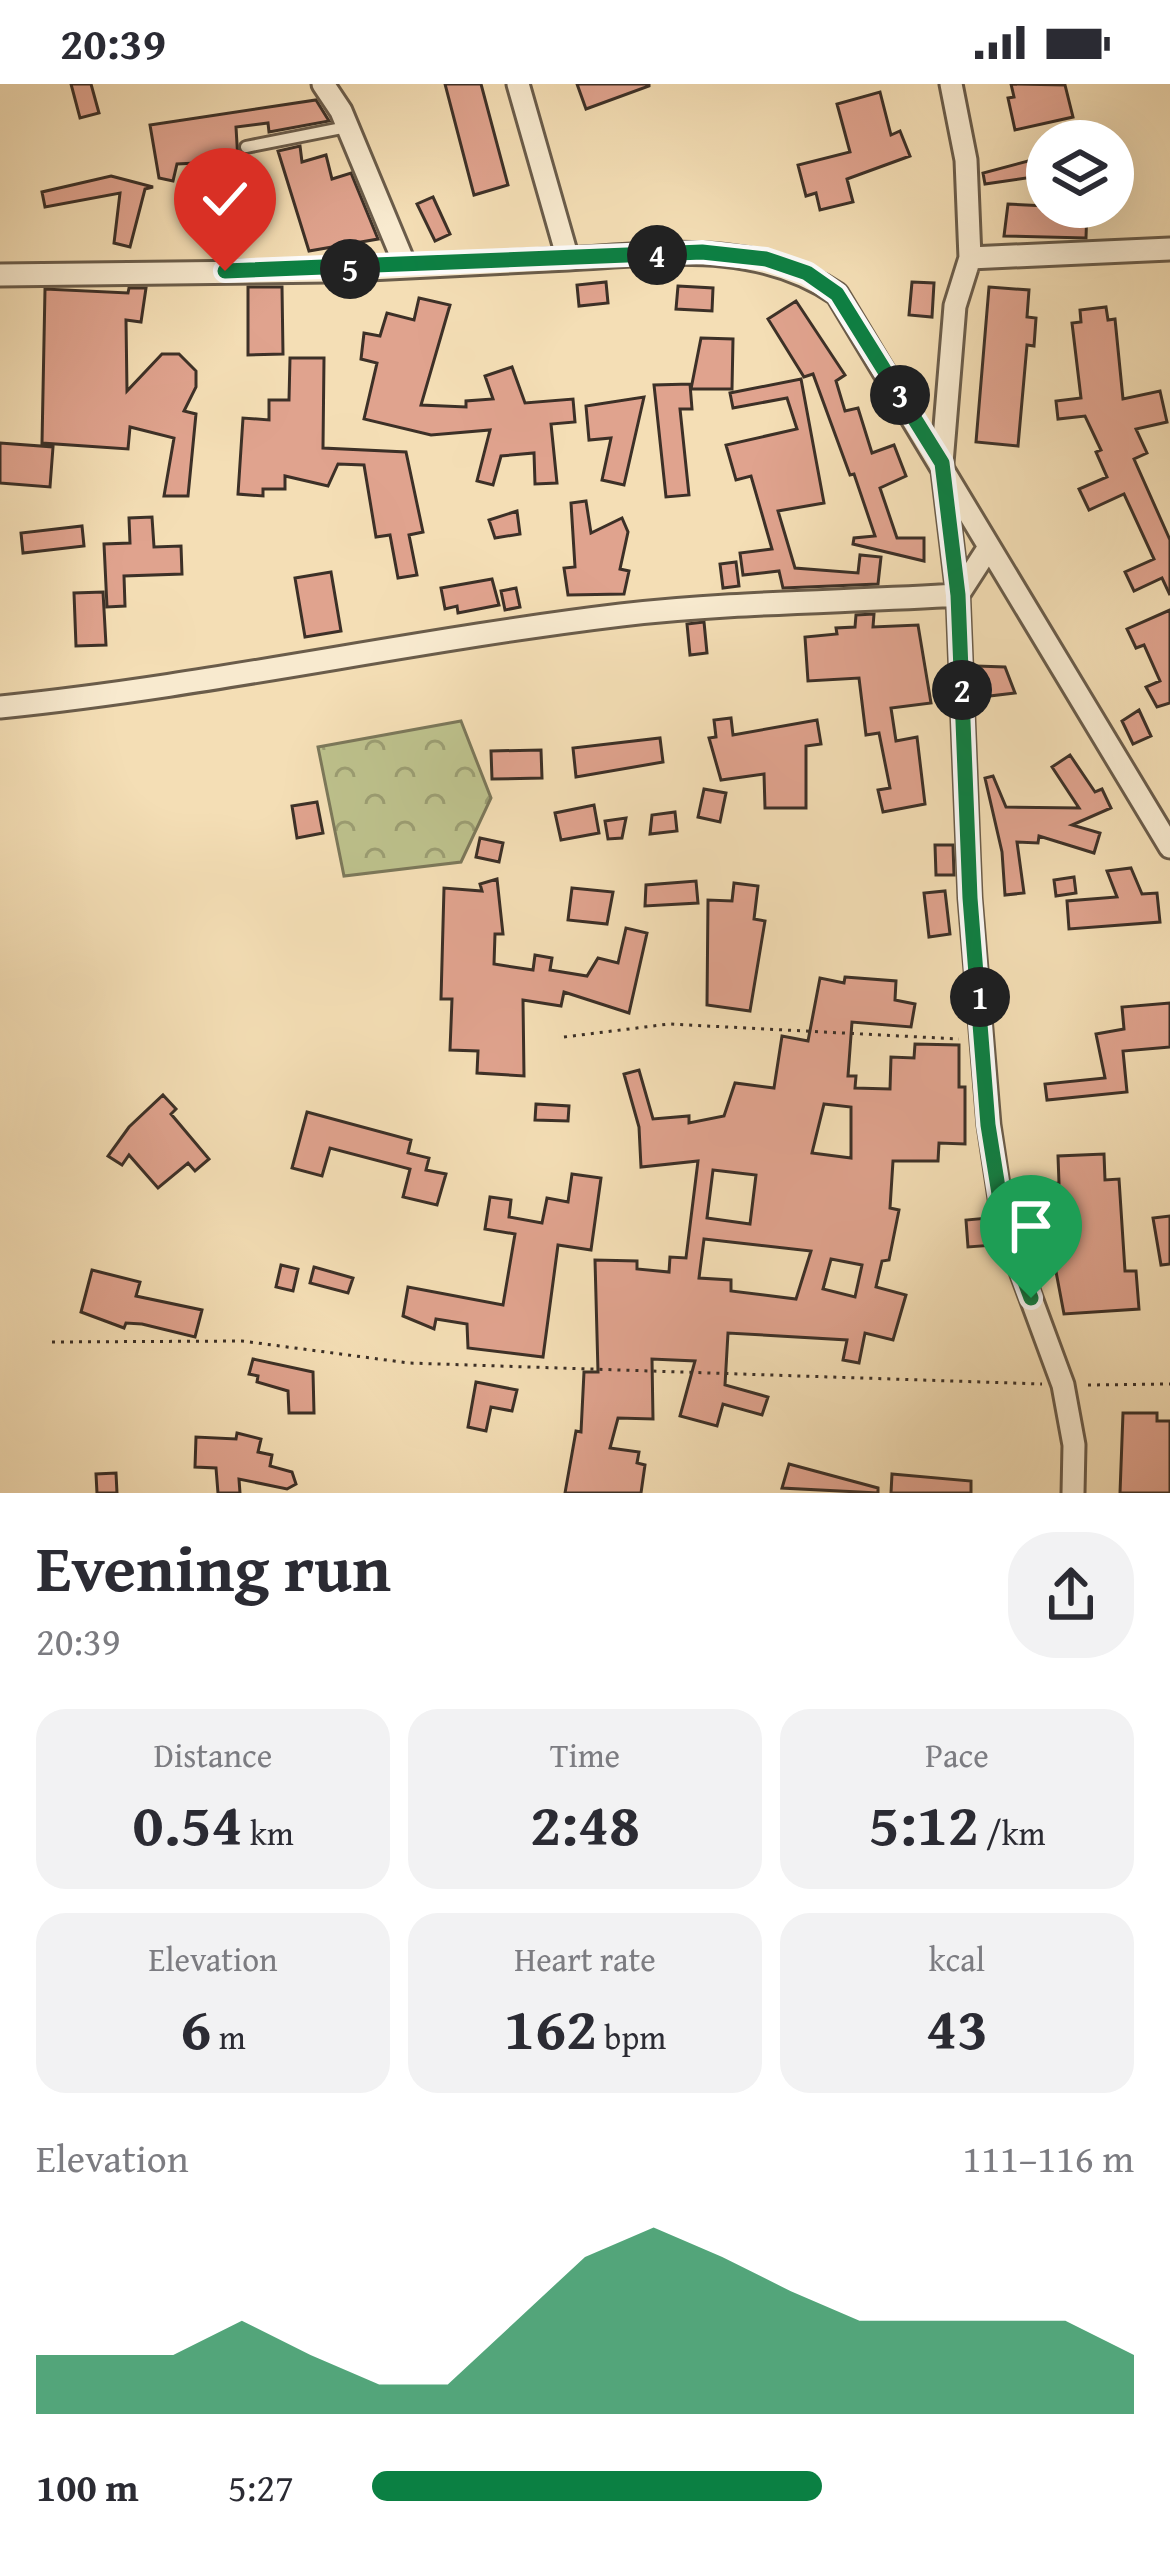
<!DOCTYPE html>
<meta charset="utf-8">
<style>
:root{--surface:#fff;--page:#f2f2f3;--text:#2b2b33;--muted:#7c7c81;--accent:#0b8043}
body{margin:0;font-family:"Gentium Book Plus",serif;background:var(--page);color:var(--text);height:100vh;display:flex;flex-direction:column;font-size:45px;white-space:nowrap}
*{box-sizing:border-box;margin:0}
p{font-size:39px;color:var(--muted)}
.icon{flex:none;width:66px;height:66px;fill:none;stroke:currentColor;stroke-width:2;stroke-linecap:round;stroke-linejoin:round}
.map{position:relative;height:1409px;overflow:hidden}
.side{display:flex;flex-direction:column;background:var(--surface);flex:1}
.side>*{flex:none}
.buttons{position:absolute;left:1026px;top:36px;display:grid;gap:24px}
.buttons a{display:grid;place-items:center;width:108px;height:108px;border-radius:50%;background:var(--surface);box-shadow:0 12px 48px #0002;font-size:60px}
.pin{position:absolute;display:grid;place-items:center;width:102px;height:102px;color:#fff;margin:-123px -51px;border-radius:50% 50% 50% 0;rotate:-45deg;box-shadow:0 0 12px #0007}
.pin .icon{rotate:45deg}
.km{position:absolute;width:60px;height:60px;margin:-30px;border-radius:50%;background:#222;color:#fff;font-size:33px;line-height:60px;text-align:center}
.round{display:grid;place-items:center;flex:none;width:126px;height:126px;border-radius:48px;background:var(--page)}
.headline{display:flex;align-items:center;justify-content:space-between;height:204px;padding:0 36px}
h1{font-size:66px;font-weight:600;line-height:90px}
.stats{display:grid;grid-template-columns:repeat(3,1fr);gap:18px;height:204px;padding:12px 36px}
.stats div{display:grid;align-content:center;border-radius:30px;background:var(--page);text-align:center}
.stats b{font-size:60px;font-weight:600}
.stats small{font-size:33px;font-weight:400}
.stats p{font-size:33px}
.chart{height:336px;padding:24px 36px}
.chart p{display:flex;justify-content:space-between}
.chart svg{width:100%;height:216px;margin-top:12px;fill:var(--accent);opacity:.7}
ul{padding:0 36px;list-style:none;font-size:39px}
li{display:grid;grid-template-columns:192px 144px 1fr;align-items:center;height:90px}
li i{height:30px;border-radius:15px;background:var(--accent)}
.status{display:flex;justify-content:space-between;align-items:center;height:84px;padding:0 60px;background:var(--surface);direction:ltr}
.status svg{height:33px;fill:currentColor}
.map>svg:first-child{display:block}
</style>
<div class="status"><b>20:39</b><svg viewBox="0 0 49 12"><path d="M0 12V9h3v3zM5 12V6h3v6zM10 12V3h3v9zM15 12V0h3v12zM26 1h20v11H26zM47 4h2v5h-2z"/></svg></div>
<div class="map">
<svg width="1170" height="1409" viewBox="0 0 1170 1409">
<defs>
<pattern id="forest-crowns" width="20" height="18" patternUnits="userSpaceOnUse" patternTransform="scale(3)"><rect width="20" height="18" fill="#bdc18c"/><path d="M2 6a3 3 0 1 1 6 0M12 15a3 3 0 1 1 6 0" fill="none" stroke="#9b9d72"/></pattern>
</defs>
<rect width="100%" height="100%" fill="#f4deb5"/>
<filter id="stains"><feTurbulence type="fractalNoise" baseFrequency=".00167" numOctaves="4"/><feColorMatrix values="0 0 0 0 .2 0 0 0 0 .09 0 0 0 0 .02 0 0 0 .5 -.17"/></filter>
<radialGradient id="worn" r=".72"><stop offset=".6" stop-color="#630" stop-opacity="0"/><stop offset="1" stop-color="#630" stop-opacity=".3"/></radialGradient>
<path fill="url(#forest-crowns)" stroke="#7c785a" stroke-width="3" d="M461,637L491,714L461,778L344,792L318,663Z"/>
<path fill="#e0a38e" stroke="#3c3027" stroke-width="3" fill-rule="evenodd" d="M71,0H91L99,29L80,34Z
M445,0H481L508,101L474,111Z
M577,0H649V2L586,25Z
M1011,0L1065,1L1073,33L1015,46L1008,14L1014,13Z
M880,8L891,51L900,47L910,72L847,95L853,118L820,126L816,109L806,112L798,81L850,68L837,20Z
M316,16L329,37L269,48L268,39L236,43L238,77L177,80L173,97L159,94L150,41Z
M300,62L302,78L326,71L332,95L351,89L378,155L309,167L278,67Z
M1047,72V91L985,100L983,89Z
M111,92L153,103L145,105L130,163L114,159L120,109L45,123L42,108Z
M433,113L450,150L435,157L417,120Z
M1008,120L1087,124L1086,154L1004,152Z
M606,198L608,219L579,222L577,201Z
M912,198L934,199L932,233L909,231Z
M678,202L713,204L712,227L676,225Z
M248,203H282L283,270L248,271Z
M989,203L1029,206L1027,233L1036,234L1034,262L1027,261L1018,362L976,358Z
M129,204H146L141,238L126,236L127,307L162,270H179L196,287V303L184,327L196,330L188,412H164L174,354L130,343L128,365L42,359L45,205L128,209Z
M419,214L450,221L421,321L466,323V317L493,315L485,292L512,283L525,319L573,315L575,338L551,340L557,399L535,400L534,369L501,372L493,401L477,397L490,346L431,351L364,335L377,279L361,275L364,249L380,252L387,229L414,236Z
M796,217L845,291L836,297L845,327L858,324L872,369L894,361L906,392L880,404L897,454H924V477L853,460L854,454L875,452L854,390L850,391L813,290L804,293L768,235Z
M1106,223L1108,236L1115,235L1123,315L1160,307L1167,338L1136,345L1147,369L1134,375L1170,456V511L1162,494L1134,507L1125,488L1154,475L1124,410L1089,426L1079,405L1107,393L1096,368L1101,366L1085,332L1058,335L1056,317L1081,314L1072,239L1081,238L1080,226Z
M701,254L733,255L732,305H691Z
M290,274H324L323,364L406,368L423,448L409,451L417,491L398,494L390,451L376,453L364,381L338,380L328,402L285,392V405H263V412L238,410L243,334L269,336V316H289Z
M801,295L824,419L778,427L795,484L858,489L860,471L881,473L878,500L783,504L779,487L743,491L740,469L772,465L751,392L736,396L726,361L797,345L787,314L733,324L730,309Z
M690,300L692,325H680L689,411L666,413L654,301Z
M644,313L624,401L602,396L611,354L589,356L586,322Z
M0,359L53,363L50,403L0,399Z
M586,417L591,449L622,434L628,448L620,485L629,487L624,510L568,511L564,484L575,483L571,419Z
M517,427L520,450L495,454L489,436Z
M152,433L154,463L181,462L182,490L124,492L125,522L107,523L104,460L130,459L129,434Z
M82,442L84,462L23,469L21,449Z
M736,478L739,502L723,504L720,480Z
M331,488L341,547L305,553L295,494Z
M492,495L499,521L458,529L457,522L445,525L441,504Z
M516,504L520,523L505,526L501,507Z
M103,508L106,561L76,562L74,509Z
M1170,526V619L1157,623L1146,603L1160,597L1144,561L1136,564L1127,545Z
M874,530L873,543L918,541L931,619L891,624L896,657L917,653L925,720L883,728L878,706L890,704L879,649L866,651L859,594L808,597L805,553L837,550L836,544L855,543L856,531Z
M704,538L707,569L690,571L687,540Z
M976,582L1005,583L1015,609L981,613Z
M1139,626L1151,652L1133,660L1122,637Z
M731,634L733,651L817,636L821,660L806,662V724H765L764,690L721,696L709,654L716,653L714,636Z
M660,654L663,678L576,693L573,664Z
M541,666L542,694L492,695L491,667Z
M1070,671L1095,708L1102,705L1111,724L1072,741L1100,749L1094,769L1039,752L1038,759L1017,758L1024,809L1005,811L1002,768L985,694L993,692L1006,723L1079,724L1052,683Z
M704,705L726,709L720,738L698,733Z
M317,718L323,749L297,754L292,722Z
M594,721L599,749L561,756L555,729Z
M675,728L677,747L650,750L652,731Z
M626,734L622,754L608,755L605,737Z
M480,754L503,759L499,778L476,773Z
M935,761H953L954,791H936Z
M1131,784L1142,810L1157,809L1160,838L1069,845L1067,817L1117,813L1107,787Z
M1074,793L1076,809L1056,812L1054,796Z
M497,795L503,850H495L494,880L533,886L535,871L552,874L550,886L587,892L598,874L618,879L626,844L647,849L629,929L564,908L561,922L523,916L524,992L477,989L478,967L450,966L452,915H441L444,804L482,807L480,800Z
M696,797L698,819L645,822L646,801Z
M734,799L758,802L754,835L765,837L750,927L707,921L708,816L732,817Z
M572,804L613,808L607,840L568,836Z
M945,807L950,850L929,853L924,809Z
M845,893L896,897L895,916L915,920L911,943L852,938L848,992H856L855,1004L890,1005L891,973L914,974L915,960L959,961V1003H965V1060L939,1059L938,1077H893L890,1124L899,1126L889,1176L882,1177L876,1203L906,1211L893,1256L865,1249L859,1279L843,1276L847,1256L728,1249L725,1301L768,1313L762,1331L723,1320L717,1342L680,1332L695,1277L652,1275L653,1335L618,1334L610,1364L639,1368L637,1379L645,1381L641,1409H565L576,1347L581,1348L584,1288H598L595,1176L637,1177V1185L669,1188L670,1173L686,1174L698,1077L641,1083L639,1043L624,990L639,986L653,1035L689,1032V1039L724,1032L735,999L774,1004L782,952L808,957L820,894L844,899ZM824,1020L851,1023V1074L812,1069ZM713,1086L756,1091L750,1140L707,1134ZM704,1155L811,1167L796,1215L731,1207V1196L699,1194ZM831,1175L862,1181L855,1213L823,1205Z
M1170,919V963L1123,967L1127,1008L1047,1016L1045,1000L1105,994L1096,950L1124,945L1122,923Z
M163,1011L176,1025L171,1030L209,1075L195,1087L188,1079L158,1104L129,1071L122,1081L108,1072L129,1043Z
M536,1020L569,1022L568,1037L535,1036Z
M307,1028L411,1056L408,1069L429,1074L426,1086L446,1090L437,1121L403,1113L410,1085L330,1064L322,1092L292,1084Z
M1104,1070L1105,1096L1119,1095L1125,1187H1136L1139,1225L1064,1230L1047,1140L1028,1141L1025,1101L1059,1099L1058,1072Z
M572,1090L601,1094L591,1166L558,1161L543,1273L468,1264L467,1240L436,1235L434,1245L403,1232L408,1203L503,1221L515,1150L485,1145L490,1113L511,1116L509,1133L542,1139L547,1114L568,1118Z
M1170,1132V1180L1161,1181L1153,1134Z
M988,1134L995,1161L968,1163L966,1136Z
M281,1181L298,1185L293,1207L276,1203Z
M314,1183L353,1194L348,1209L310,1199Z
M92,1186L140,1198L136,1212L202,1226L195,1253L142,1240L126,1239L124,1244L81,1228Z
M253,1275L313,1288L314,1329H289L288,1307L257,1298L258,1292L249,1290Z
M476,1298L517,1306L512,1327L491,1323L486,1347L468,1343Z
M1123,1329H1157V1337H1170V1409H1120Z
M237,1349L261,1355L258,1368L272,1371L270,1382L292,1388L296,1400L287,1405L239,1395L240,1409H218L216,1384L195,1383L196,1353L236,1355Z
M789,1380L878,1404V1409L782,1404Z
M116,1389L117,1409H97L96,1390Z
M892,1390L971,1397V1409H891Z"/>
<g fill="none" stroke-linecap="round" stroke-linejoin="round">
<defs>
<path id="service" d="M246,63L347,43"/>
<path id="minor" d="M323,0L341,27L405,181
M518,0L568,175C662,170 755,155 837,210L1170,763
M951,0L966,76L970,174L955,222L942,379L958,511L970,814L989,1041L1004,1141L1063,1301L1074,1361L1073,1409
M970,174L1170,165
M0,191L329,187L568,175
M0,623C208,602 413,556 621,531C732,518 846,518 958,511L989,463"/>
</defs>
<use href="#service" stroke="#6a5c4a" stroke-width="16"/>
<use href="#minor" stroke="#6a5c4a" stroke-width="27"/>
<path stroke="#3c3027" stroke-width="3" stroke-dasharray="3 6" stroke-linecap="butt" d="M564,953L669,940L959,955
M52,1258L242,1257L409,1279L1042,1300
M1088,1301L1170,1300"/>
<use href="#service" stroke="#f8eacf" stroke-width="10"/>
<use href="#minor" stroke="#f8eacf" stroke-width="21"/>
</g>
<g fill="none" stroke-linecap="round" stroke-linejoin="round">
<defs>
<path id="route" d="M225,187L702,168L766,175L807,189L837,210L942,379L958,511L970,814L988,1041L1004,1141L1031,1214"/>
</defs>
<use href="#route" stroke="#fff" stroke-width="24"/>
<use href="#route" stroke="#0b8043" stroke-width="15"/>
</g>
<rect width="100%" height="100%" filter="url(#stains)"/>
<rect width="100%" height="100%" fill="url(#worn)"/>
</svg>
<div class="buttons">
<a><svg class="icon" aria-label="layers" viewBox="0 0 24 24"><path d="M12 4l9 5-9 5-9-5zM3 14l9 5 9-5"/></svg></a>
</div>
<div class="pin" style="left:1031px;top:1214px;background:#1e9e55"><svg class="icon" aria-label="arrive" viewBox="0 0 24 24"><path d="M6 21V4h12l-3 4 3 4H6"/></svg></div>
<div class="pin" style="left:225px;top:187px;background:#d93025"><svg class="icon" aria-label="check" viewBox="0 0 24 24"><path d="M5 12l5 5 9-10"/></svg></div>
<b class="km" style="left:980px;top:913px">1</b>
<b class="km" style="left:962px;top:606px">2</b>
<b class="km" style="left:900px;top:311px">3</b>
<b class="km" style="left:657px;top:171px">4</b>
<b class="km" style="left:350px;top:185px">5</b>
</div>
<section class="side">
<div class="headline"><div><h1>Evening run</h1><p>20:39</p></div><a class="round"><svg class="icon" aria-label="share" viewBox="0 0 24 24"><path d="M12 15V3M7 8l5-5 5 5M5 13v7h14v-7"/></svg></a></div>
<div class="stats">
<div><p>Distance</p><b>0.54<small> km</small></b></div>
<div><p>Time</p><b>2:48</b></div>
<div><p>Pace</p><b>5:12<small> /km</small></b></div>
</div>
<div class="stats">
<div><p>Elevation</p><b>6<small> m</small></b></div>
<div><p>Heart rate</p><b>162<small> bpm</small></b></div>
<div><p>kcal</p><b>43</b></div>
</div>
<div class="chart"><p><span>Elevation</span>111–116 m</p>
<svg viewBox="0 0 160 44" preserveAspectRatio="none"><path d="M0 44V32L10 32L20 32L30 25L40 32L50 38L60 38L70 25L80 12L90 6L100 12L110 19L120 25L130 25L140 25L150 25L160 32V44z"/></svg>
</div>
<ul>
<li><b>100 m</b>5:27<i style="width:59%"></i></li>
</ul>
</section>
